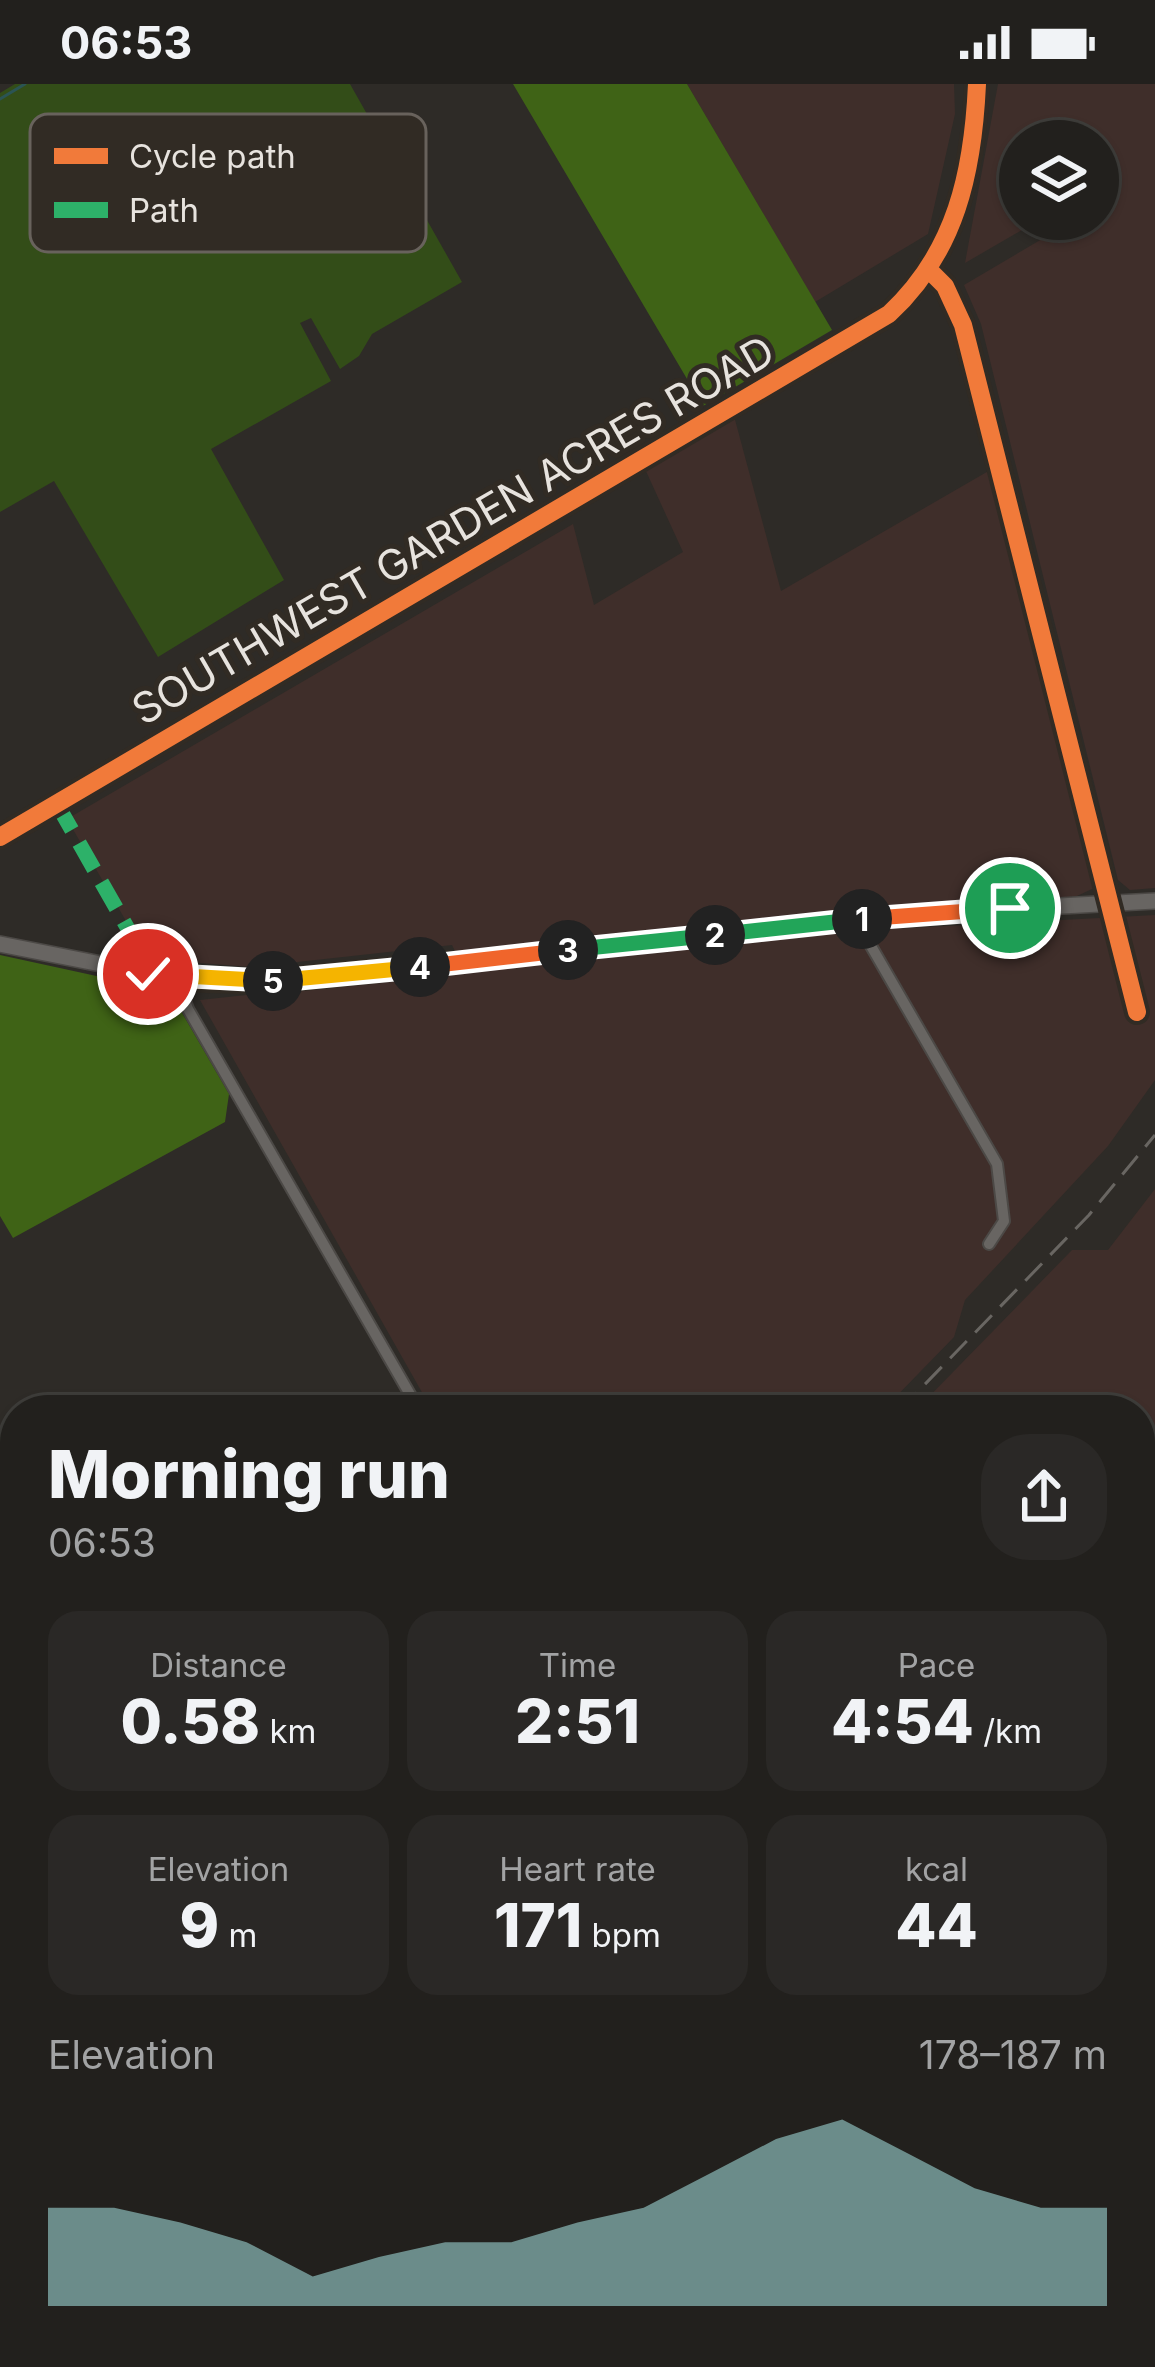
<!DOCTYPE html>
<meta charset="utf-8">
<style>
:root{--surface:#22201d;--page:#2a2826;--text:#f1f3f6;--muted:#a2a3a4;--line:#3f3e3b;--accent:#8bbbb9}
body{margin:0;font-family:Inter,sans-serif;background:var(--page);color:var(--text);height:100vh;display:flex;flex-direction:column;font-size:45px;white-space:nowrap}
*{box-sizing:border-box;margin:0}
p{font-size:39px;color:var(--muted)}
.icon{flex:none;width:66px;height:66px;fill:none;stroke:currentColor;stroke-width:2;stroke-linecap:round;stroke-linejoin:round}
.map{position:relative;flex:1;overflow:hidden}
.sheet{position:absolute;left:0px;top:1311px;width:1155px;height:972px;display:flex;flex-direction:column;background:var(--surface);border-radius:48px 48px 0 0;box-shadow:0 3px 9px #0004,0 0 0 3px var(--line)}
.sheet>*{flex:none}
.fabs{position:absolute;left:999px;top:36px;display:grid;gap:24px}
.fabs a{display:grid;place-items:center;width:120px;height:120px;border-radius:50%;background:var(--surface);box-shadow:0 3px 9px #0004,0 0 0 3px var(--line);font-size:60px}
.pin{position:absolute;display:grid;place-items:center;width:102px;height:102px;color:#fff;margin:-51px;border:6px solid #fff;border-radius:50%;box-shadow:0 3px 12px #0007}
.km{position:absolute;width:60px;height:60px;margin:-30px;border-radius:50%;background:#222;color:#fff;font-size:33px;line-height:60px;text-align:center}
.round{display:grid;place-items:center;flex:none;width:126px;height:126px;border-radius:48px;background:var(--page)}
.head{display:flex;align-items:center;justify-content:space-between;height:204px;padding:0 48px}
h1{font-size:66px;font-weight:800;line-height:90px}
.stats{display:grid;grid-template-columns:repeat(3,1fr);gap:18px;height:204px;padding:12px 48px}
.stats div{display:grid;align-content:center;border-radius:30px;background:var(--page);text-align:center}
.stats b{font-size:60px;font-weight:800}
.stats small{font-size:33px;font-weight:400}
.stats p{font-size:33px}
.chart{height:336px;padding:24px 48px}
.chart p{display:flex;justify-content:space-between}
.chart svg{width:100%;height:216px;margin-top:12px;fill:var(--accent);opacity:.7}
.status{display:flex;justify-content:space-between;align-items:center;height:84px;padding:0 60px;background:var(--surface);direction:ltr}
.status svg{height:33px;fill:currentColor}
.map>svg:first-child{display:block}
</style>
<div class="status"><b>06:53</b><svg viewBox="0 0 49 12"><path d="M0 12V9h3v3zM5 12V6h3v6zM10 12V3h3v9zM15 12V0h3v12zM26 1h20v11H26zM47 4h2v5h-2z"/></svg></div>
<div class="map">
<svg width="1155" height="2283" viewBox="0 0 1155 2283">
<rect width="100%" height="100%" fill="#2e2b27"/>
<path fill="#3f2e2a" d="M687,0H954L955,30L928,150L815,218Z
M998,0H1155V804L1130,806L1118,796L981,240L964,201L1076,135H1098V57H1020V135H1041L965,179Z
M734,332L781,507L992,385L1097,793L1094,804L1077,812L455,867L452,861L252,883L148,875L67,735L573,440L594,521L683,468L645,385Z
M1155,831V996L1108,1062L965,1216L954,1253L883,1326H432L200,916L835,848Z
M1155,1105V1503L1140,1529V1326H916L1072,1166H1108Z
M1140,1546L1155,1555V2075L1140,2116Z
M284,2268H953L928,2283H293Z"/>
<path fill="#334d18" d="M15,0H350L462,198L372,250L359,272L340,285L311,234L300,239L331,297L211,365L284,496L158,573L54,397L0,428V9Z
M1155,2075V2283H989L980,2268H1140V2116Z"/>
<path fill="#3f6316" d="M513,0H687L832,246L703,322Z
M0,871L170,908L229,1010L225,1038L13,1154L0,1132Z"/>
<g fill="none" stroke-linecap="round" stroke-linejoin="round">
<path stroke="#2b5454" stroke-width="3" d="M0,15L25,0
M1140,2253L1155,2235
M1116,2283L1128,2268"/>
<defs>
<path id="street" d="M0,753L863,248L909,211L929,186
M1113,819L1137,928
M856,836L997,1080L1004,1137L989,1160
M177,895L188,925L419,1326
M976,2268L985,2283"/>
<path id="secondary" d="M977,0L960,122L929,186L945,202L963,241L1113,819
M0,860L177,895L263,898L929,829L1155,817"/>
</defs>
<use href="#street" stroke="#4c4946" stroke-width="14"/>
<use href="#secondary" stroke="#4c4946" stroke-width="18"/>
<use href="#street" stroke="#686562" stroke-width="10"/>
<use href="#secondary" stroke="#686562" stroke-width="15"/>
<path stroke="#696662" stroke-width="3" stroke-dasharray="24 12" stroke-linecap="butt" d="M900,1326L1089,1131L1155,1051
M0,2116L15,2111"/>
<path stroke="#2db169" stroke-width="15" stroke-dasharray="30 15" stroke-linecap="butt" d="M57,720L144,873L148,890"/>
<defs>
<path id="cycleway" d="M929,186L945,202L963,241L1137,928
M0,753L889,230C956,168 973,88 977,0
M177,895L263,898L449,879"/>
</defs>
<use href="#cycleway" stroke="#312b24" stroke-width="26"/>
<use href="#cycleway" stroke="#f17a3a" stroke-width="18"/>
</g>
<g fill="none" stroke-linecap="round" stroke-linejoin="round">
<defs>
<path id="split-1" d="M862,835L1010,824"/>
<path id="split-2" d="M715,851L862,835"/>
<path id="split-3" d="M568,866L715,851"/>
<path id="split-4" d="M420,883L568,866"/>
<path id="split-5" d="M273,897L420,883"/>
<path id="split-6" d="M148,890L273,897"/>
</defs>
<use href="#split-1" stroke="#fff" stroke-width="24"/>
<use href="#split-2" stroke="#fff" stroke-width="24"/>
<use href="#split-3" stroke="#fff" stroke-width="24"/>
<use href="#split-4" stroke="#fff" stroke-width="24"/>
<use href="#split-5" stroke="#fff" stroke-width="24"/>
<use href="#split-6" stroke="#fff" stroke-width="24"/>
<use href="#split-1" stroke="#f0652b" stroke-width="15"/>
<use href="#split-2" stroke="#22a559" stroke-width="15"/>
<use href="#split-3" stroke="#22a559" stroke-width="15"/>
<use href="#split-4" stroke="#f0652b" stroke-width="15"/>
<use href="#split-5" stroke="#f5b400" stroke-width="15"/>
<use href="#split-6" stroke="#f5b400" stroke-width="15"/>
</g>
<g text-anchor="middle" stroke-width="10" stroke-linejoin="round" paint-order="stroke">
<g font-size="42" fill="#e7e3de" stroke="#312b24">
<text transform="translate(453 446) rotate(-30)" y="15">SOUTHWEST GARDEN ACRES ROAD</text>
</g>
</g>
<rect x="30" y="30" width="396" height="138" rx="18" fill="#312b24" stroke="#68625c" stroke-width="3"/>
<rect x="54" y="64" width="54" height="16" fill="#f17a3a"/>
<rect x="54" y="118" width="54" height="16" fill="#2db169"/>
<g font-size="33" fill="#e7e3de">
<text x="129" y="84">Cycle path</text>
<text x="129" y="138">Path</text>
</g>
</svg>
<div class="fabs">
<a><svg class="icon" aria-label="layers" viewBox="0 0 24 24"><path d="M12 4l9 5-9 5-9-5zM3 14l9 5 9-5"/></svg></a>
</div>
<div class="pin" style="left:1010px;top:824px;background:#1e9e55"><svg class="icon" aria-label="arrive" viewBox="0 0 24 24"><path d="M6 21V4h12l-3 4 3 4H6"/></svg></div>
<div class="pin" style="left:148px;top:890px;background:#d93025"><svg class="icon" aria-label="check" viewBox="0 0 24 24"><path d="M5 12l5 5 9-10"/></svg></div>
<b class="km" style="left:862px;top:835px">1</b>
<b class="km" style="left:715px;top:851px">2</b>
<b class="km" style="left:568px;top:866px">3</b>
<b class="km" style="left:420px;top:883px">4</b>
<b class="km" style="left:273px;top:897px">5</b>
<section class="sheet">
<div class="head"><div><h1>Morning run</h1><p>06:53</p></div><a class="round"><svg class="icon" aria-label="share" viewBox="0 0 24 24"><path d="M12 15V3M7 8l5-5 5 5M5 13v7h14v-7"/></svg></a></div>
<div class="stats">
<div><p>Distance</p><b>0.58<small> km</small></b></div>
<div><p>Time</p><b>2:51</b></div>
<div><p>Pace</p><b>4:54<small> /km</small></b></div>
</div>
<div class="stats">
<div><p>Elevation</p><b>9<small> m</small></b></div>
<div><p>Heart rate</p><b>171<small> bpm</small></b></div>
<div><p>kcal</p><b>44</b></div>
</div>
<div class="chart"><p><span>Elevation</span>178–187 m</p>
<svg viewBox="0 0 160 44" preserveAspectRatio="none"><path d="M0 44V24L10 24L20 27L30 31L40 38L50 34L60 31L70 31L80 27L90 24L100 17L110 10L120 6L130 13L140 20L150 24L160 24V44z"/></svg>
</div>
</section>
</div>
